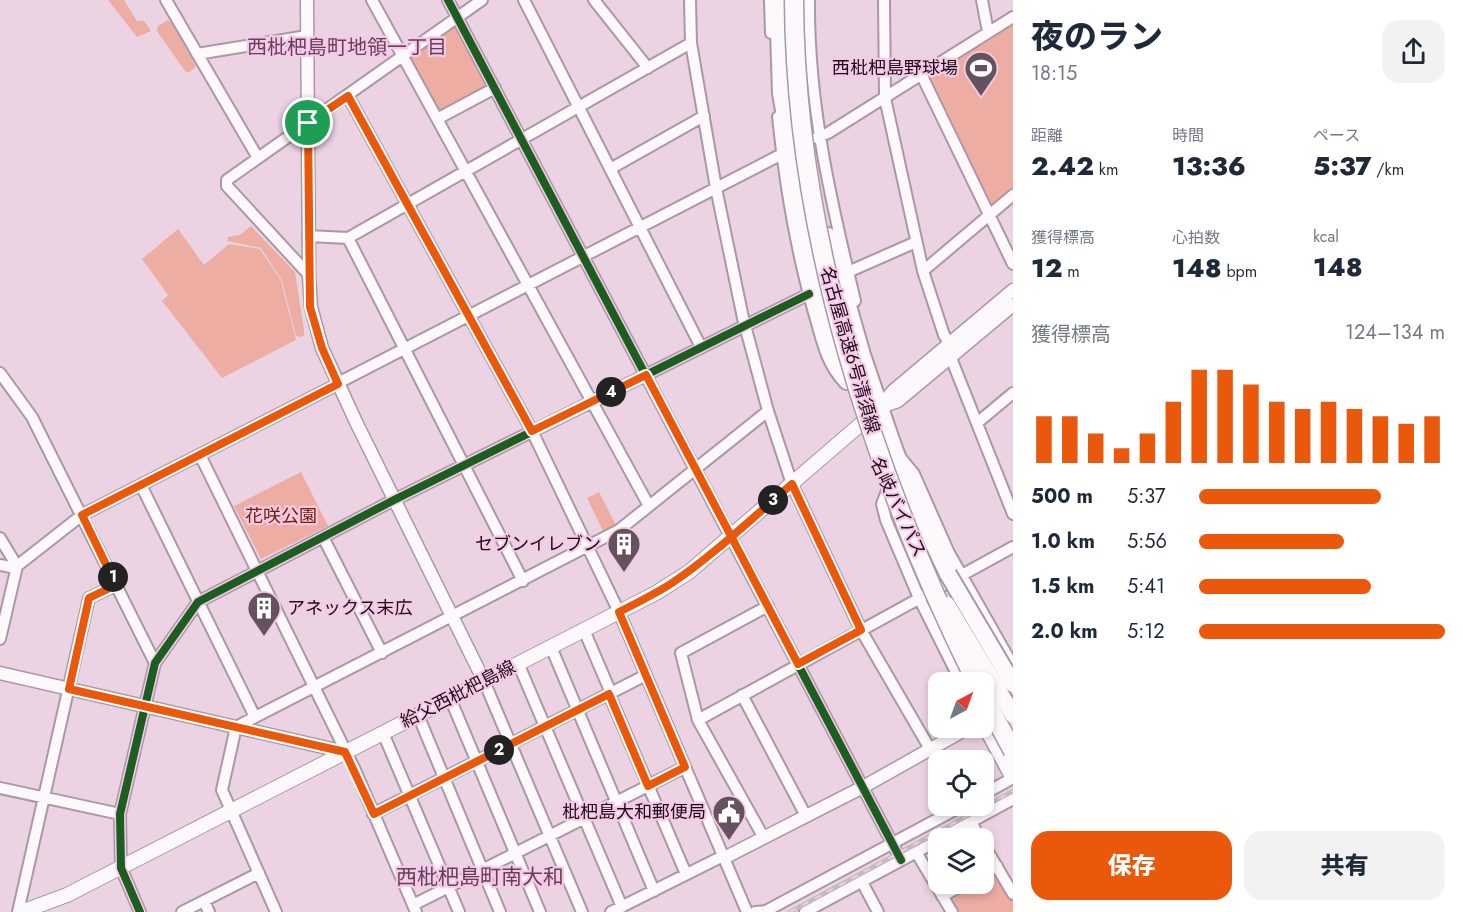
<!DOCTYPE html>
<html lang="ja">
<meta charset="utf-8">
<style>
:root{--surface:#fff;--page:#f2f2f3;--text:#1f2937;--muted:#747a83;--accent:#ea580c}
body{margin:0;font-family:Jost,"Noto Sans JP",sans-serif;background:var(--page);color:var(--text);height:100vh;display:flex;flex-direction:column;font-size:22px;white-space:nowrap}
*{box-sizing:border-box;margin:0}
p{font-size:20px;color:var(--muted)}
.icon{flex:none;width:33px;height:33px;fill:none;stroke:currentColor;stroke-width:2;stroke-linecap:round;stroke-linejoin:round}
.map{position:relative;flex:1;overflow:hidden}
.panel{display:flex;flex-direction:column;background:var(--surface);width:450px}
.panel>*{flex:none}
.needle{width:39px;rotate:41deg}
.tools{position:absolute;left:928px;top:672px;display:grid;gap:12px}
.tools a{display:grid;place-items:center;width:66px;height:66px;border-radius:12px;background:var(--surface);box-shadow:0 3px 9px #0003;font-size:30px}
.pin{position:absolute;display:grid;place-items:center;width:51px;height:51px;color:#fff;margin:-26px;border:3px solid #fff;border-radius:50%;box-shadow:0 2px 6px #0007}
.km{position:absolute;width:30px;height:30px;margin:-15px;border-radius:50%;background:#222;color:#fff;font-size:16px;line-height:30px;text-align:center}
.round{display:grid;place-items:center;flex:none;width:63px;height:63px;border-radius:18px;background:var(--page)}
.head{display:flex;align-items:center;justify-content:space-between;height:102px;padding:0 18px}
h1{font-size:33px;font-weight:800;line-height:45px}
.stats{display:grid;grid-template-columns:repeat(3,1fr);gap:9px;height:102px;padding:6px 18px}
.stats div{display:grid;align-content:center}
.stats b{font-size:26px;font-weight:800}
.stats small{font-size:16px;font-weight:400}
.stats p{font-size:16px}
.chart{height:168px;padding:12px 18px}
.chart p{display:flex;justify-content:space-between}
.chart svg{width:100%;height:108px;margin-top:6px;stroke:var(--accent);stroke-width:6}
.action{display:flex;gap:12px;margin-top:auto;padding:12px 18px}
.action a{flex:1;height:69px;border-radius:18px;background:var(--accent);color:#fff;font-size:24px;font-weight:800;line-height:69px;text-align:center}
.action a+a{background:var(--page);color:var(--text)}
ul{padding:0 18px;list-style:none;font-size:20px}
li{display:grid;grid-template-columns:96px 72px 1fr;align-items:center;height:45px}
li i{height:15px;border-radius:8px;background:var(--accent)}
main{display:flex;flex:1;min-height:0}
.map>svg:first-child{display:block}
</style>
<main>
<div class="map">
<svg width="1013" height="912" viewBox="0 0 1013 912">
<rect width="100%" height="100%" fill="#ebd3e4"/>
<path fill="#eeada3" d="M108,0H124L137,21H144L151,31L137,37Z
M168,20L171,22L196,66L190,72H186L182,67L157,31L158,26Z
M1013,22V190L994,206L988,204L929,77L930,73Z
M454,28L458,29L489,86L437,113L410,63L411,58Z
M251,226L295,272L304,330V335L301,337L296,336L282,281L261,248L227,241L228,237L240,235Z
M178,229L204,265L229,244L260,249L281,281L296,340L222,378L162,301L168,295L142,259Z
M301,472L328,526L261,559L234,506Z
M599,492L617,527L604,533L587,498Z
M996,872L1013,901V912H957L948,898L949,895L970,884H984V876Z"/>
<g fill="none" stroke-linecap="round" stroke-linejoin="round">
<defs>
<path id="minor" d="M166,0L258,158
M372,0L649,506
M448,0L901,860
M524,0L701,347
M594,0L648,68
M690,0L691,43L716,188L743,318L768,411L792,484L861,630L930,749
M770,0L771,33
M809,0C808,103 831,202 855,301
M884,0L885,98L923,271L944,335L950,344
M982,0L988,32
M197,54L307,36
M921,74L1013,264
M348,96L532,431L619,612L747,912
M778,117C785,185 796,251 815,316C822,340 826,363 844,382
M437,119L495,88
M816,138L828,133L1013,17
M610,169L704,116
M308,236L348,238L691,43
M348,238L523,581
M923,271L1013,195
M848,272L916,242
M309,275L227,186V180L482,0
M951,358L1013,514
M0,373L32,417L155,663
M338,383L784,153
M977,423L1013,393
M200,455L355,770L416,912
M900,457L914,474L949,553L1013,666
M141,485L255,717
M887,491L882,504L886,520L919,598L961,682
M323,537L382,653
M0,538L17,566
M0,565L16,568
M584,630L611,693
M0,639L17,566L82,515L338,384
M551,647L654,891
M518,663L622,907
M484,681L582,912
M609,694L686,874
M742,695L806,816
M450,698L540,912
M418,715L500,912
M698,720L681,653L768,606
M383,733L459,912
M0,788L120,814
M984,794L1013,778
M373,814L646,675
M971,822L980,838
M764,838L698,720L1013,547
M941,838L1013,799
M984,845L1013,894
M916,852L952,912
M984,873L997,866
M862,882L878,912
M942,896L965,884
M204,901L209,912
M413,905L685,767
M18,912L89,598L116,585
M140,912L121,868L120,814L155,663L198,602L394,500L809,294
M182,912L259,873
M276,912L222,790L236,727L619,530L768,411
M611,912L723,856
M755,912L766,911L962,806
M805,912L939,840"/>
<path id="tertiary" d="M307,0L309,275L311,307L322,348L356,422L484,681
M881,407L898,401L1013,305
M876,410L894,390L1013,290
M0,673L345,752
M724,858L863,787L968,728"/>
<path id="secondary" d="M21,912L67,895L656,593L689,572L862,423"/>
<path id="trunk" d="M778,0L781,93L810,261L819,296L847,381
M828,236L862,355L892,443L913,500L948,574"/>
<path id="motorway" d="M984,720L1013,774"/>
</defs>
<use href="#minor" stroke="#aa98a4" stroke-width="14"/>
<use href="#tertiary" stroke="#aa98a4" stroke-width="15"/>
<use href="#secondary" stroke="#aa98a4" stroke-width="16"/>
<use href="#trunk" stroke="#aa98a4" stroke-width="20"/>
<use href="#motorway" stroke="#aa98a4" stroke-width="21"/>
<use href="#minor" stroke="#fcf8fb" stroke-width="10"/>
<use href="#tertiary" stroke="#fcf8fb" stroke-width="12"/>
<use href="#secondary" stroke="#fcf8fb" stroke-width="14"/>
<use href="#trunk" stroke="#fcf8fb" stroke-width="16"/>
<use href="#motorway" stroke="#fcf8fb" stroke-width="18"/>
<defs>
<path id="rail" d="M790,912L1013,791"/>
</defs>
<use href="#rail" stroke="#c2bcc0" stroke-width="4.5"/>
<use href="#rail" stroke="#f5c9e7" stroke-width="2" stroke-dasharray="7" stroke-linecap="butt"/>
<defs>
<path id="trunk-bridge" d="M948,574L1013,684
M947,605L1013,715"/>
<path id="motorway-bridge" d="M794,0C795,234 873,474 976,682
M984,698L1013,751"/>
</defs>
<use href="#trunk-bridge" stroke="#aa98a4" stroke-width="20" stroke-linecap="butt"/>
<use href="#motorway-bridge" stroke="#aa98a4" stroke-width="21" stroke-linecap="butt"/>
<use href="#trunk-bridge" stroke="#fcf8fb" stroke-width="16"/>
<use href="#motorway-bridge" stroke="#fcf8fb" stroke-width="18"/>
<defs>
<path id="cycleway" d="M448,0L901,860
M140,912L121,868L120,814L155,663L198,602L394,500L809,294"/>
</defs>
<use href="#cycleway" stroke="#f5c9e7" stroke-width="11"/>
<use href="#cycleway" stroke="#1b5e20" stroke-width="8"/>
</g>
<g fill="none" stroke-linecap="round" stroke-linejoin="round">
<defs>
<path id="route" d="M308,123L310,307L322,348L338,384L82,515L116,585L89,598L69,689L345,752L374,814L609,694L648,786L685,767L619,612C637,603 655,594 672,583C715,554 753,517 792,484L861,630L798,664L731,536C702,482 674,428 646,375L532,431L348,96L308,123"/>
</defs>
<use href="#route" stroke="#fff" stroke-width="12"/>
<use href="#route" stroke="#ea580c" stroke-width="8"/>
</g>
<defs>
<symbol id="stadium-pin" viewBox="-11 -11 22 30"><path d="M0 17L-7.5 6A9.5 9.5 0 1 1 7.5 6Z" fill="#64525f" stroke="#f5c9e7"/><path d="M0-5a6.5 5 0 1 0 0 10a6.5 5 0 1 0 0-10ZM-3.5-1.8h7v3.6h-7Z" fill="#fff"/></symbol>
<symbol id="building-pin" viewBox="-11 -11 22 30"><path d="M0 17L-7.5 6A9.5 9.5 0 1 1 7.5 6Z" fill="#64525f" stroke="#f5c9e7"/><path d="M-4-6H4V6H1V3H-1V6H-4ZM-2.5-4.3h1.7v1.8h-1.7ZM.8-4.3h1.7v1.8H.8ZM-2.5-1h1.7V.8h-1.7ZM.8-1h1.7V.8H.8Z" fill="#fff"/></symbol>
<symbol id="civic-pin" viewBox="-11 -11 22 30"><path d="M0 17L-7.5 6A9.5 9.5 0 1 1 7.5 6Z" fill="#64525f" stroke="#f5c9e7"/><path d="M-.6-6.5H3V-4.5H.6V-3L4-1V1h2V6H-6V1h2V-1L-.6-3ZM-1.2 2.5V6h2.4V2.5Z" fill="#fff"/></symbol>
</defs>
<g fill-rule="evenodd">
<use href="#stadium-pin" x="962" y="49" width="38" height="52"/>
<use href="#building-pin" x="605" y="525" width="38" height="52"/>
<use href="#building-pin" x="245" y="589" width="38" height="52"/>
<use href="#civic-pin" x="710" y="793" width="38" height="52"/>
</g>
<g text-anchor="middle" stroke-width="4.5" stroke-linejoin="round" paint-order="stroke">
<g font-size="18" fill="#1b0c17" stroke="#f5c9e7" text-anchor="end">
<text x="958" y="74">西枇杷島野球場</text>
<text x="601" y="550">セブンイレブン</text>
<text x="287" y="614" text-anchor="start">アネックス末広</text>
<text x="706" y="818">枇杷島大和郵便局</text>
</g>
<g font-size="18" fill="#1b0c17" stroke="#f5c9e7">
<text transform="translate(850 350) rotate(74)" y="6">名古屋高速6号清須線</text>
<text transform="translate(898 507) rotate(65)" y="6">名岐バイパス</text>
<text transform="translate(458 694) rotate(-27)" y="6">給父西枇杷島線</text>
</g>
<g font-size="18" fill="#6f2102" stroke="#f5c9e7">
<text x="281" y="522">花咲公園</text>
</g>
<g font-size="20" fill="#65405a" stroke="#f5c9e7">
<text x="347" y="54">西枇杷島町地領一丁目</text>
</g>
<g font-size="21" fill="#65405a" stroke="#f5c9e7">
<text x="480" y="884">西枇杷島町南大和</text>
</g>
</g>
</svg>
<div class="tools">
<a><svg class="needle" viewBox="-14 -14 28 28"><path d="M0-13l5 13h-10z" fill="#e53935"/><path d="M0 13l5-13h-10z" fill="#747a83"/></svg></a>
<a><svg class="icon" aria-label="locate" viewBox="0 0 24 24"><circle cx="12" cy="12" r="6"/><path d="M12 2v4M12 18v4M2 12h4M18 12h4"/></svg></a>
<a><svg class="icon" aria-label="layers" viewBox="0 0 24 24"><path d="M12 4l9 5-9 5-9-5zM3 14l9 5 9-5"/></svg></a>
</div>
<div class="pin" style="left:308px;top:123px;background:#1e9e55"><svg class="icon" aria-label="arrive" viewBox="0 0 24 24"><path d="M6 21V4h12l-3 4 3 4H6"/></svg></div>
<b class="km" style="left:113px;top:577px">1</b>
<b class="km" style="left:499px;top:750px">2</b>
<b class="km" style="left:773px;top:500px">3</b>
<b class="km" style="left:611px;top:392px">4</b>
</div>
<section class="panel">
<div class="head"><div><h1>夜のラン</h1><p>18:15</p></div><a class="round"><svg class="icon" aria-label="share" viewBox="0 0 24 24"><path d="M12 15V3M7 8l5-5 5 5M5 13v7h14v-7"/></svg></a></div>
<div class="stats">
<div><p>距離</p><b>2.42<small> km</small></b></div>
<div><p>時間</p><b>13:36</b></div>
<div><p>ペース</p><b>5:37<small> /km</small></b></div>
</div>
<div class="stats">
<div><p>獲得標高</p><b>12<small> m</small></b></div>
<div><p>心拍数</p><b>148<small> bpm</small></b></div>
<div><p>kcal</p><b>148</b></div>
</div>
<div class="chart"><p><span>獲得標高</span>124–134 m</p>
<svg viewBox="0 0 160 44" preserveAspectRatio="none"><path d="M5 44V25M15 44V25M25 44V32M35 44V38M45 44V32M55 44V19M65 44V6M75 44V6M85 44V12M95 44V19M105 44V22M115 44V19M125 44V22M135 44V25M145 44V28M155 44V25"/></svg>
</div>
<ul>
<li><b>500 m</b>5:37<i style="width:74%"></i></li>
<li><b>1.0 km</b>5:56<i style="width:59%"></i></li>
<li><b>1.5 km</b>5:41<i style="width:70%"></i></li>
<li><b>2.0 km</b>5:12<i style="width:100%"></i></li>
</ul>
<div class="action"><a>保存</a><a>共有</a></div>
</section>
</main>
